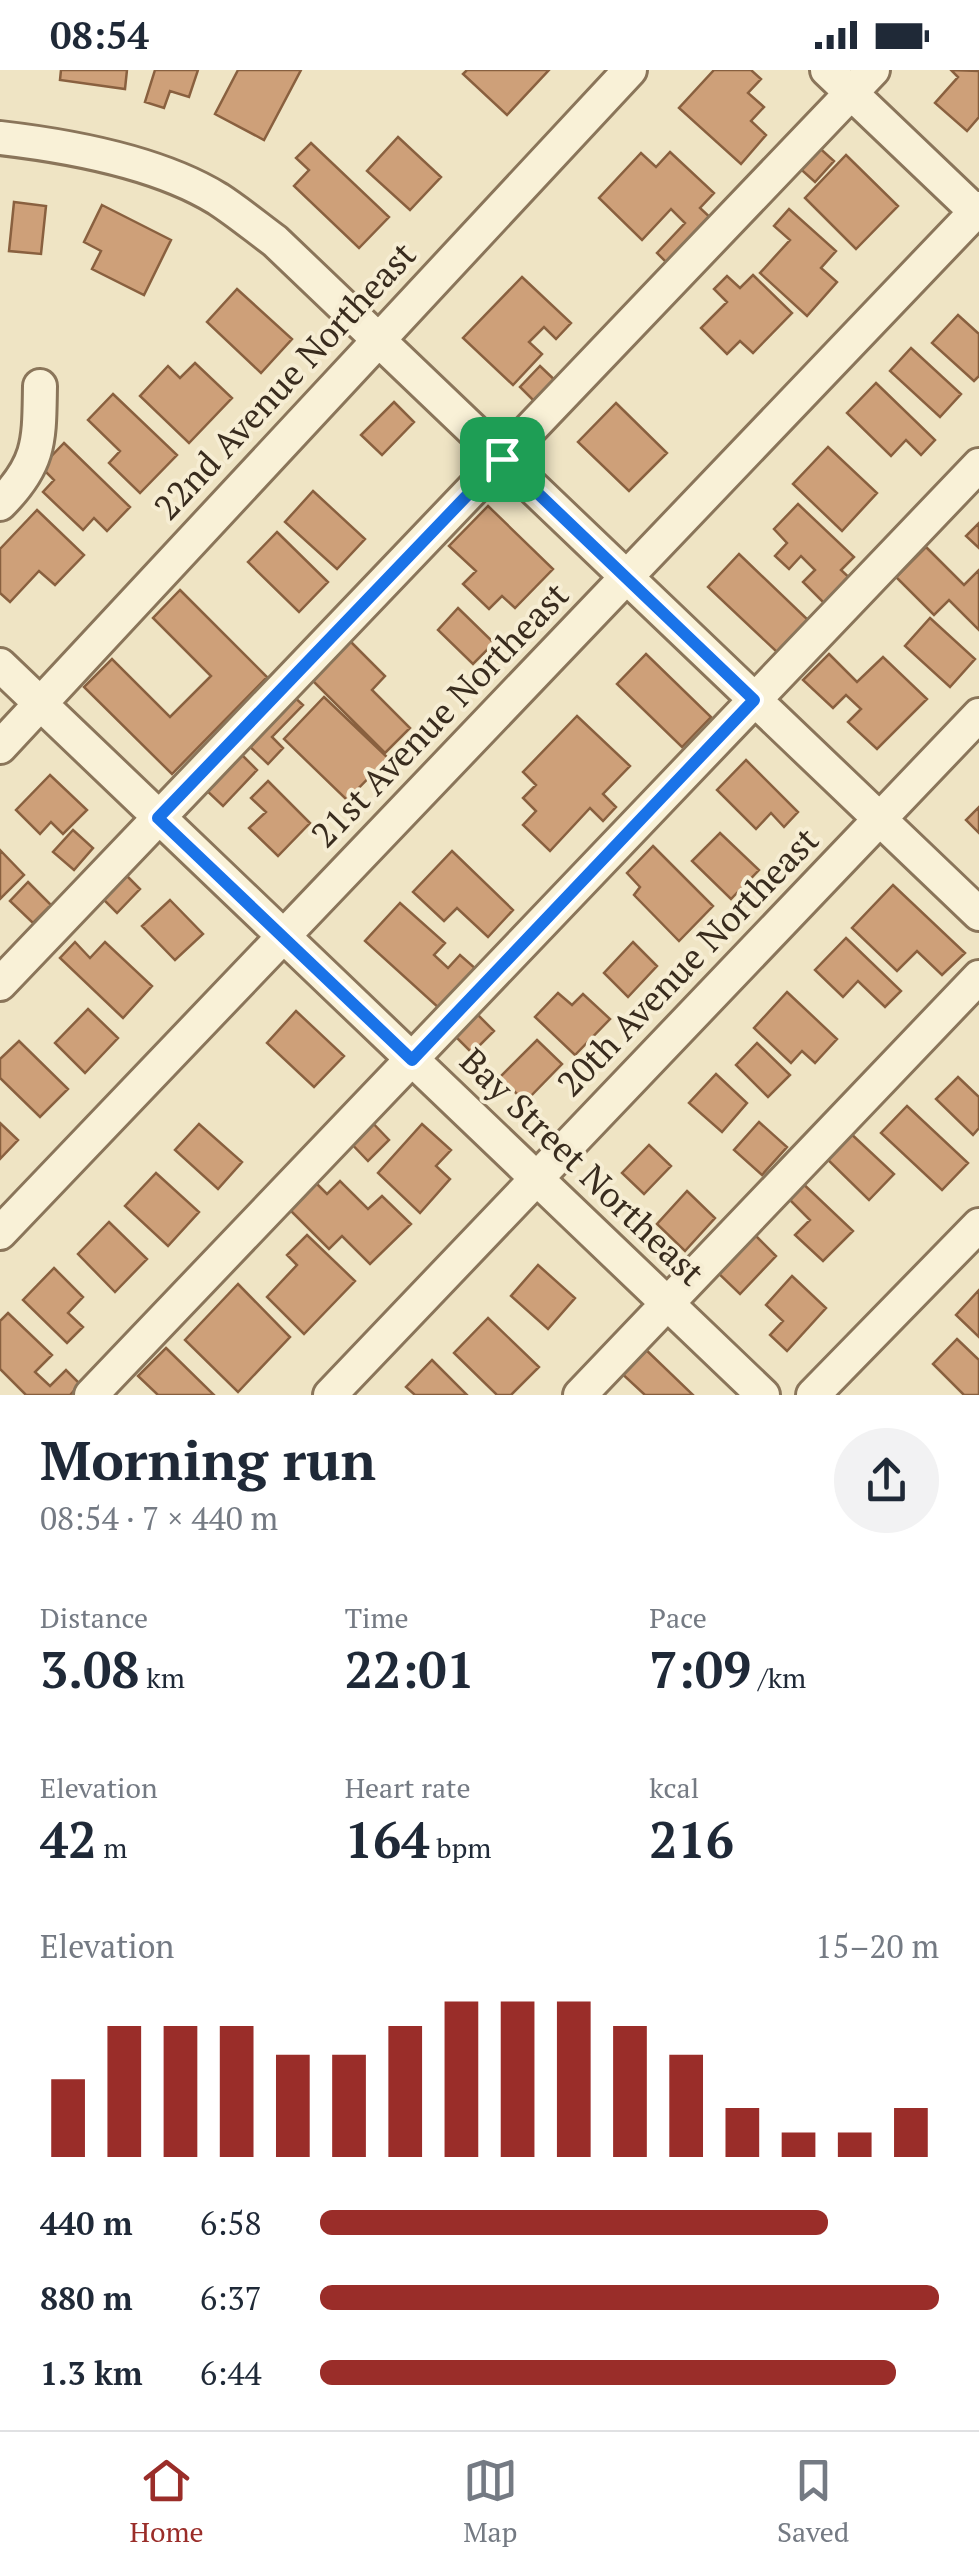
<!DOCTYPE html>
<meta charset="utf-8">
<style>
:root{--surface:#fff;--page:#f2f2f3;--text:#1f2937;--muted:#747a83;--line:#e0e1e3;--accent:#9a2d29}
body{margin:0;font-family:"PT Serif",serif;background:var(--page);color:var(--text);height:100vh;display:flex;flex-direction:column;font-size:38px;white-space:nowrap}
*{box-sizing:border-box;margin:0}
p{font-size:32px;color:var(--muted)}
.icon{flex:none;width:55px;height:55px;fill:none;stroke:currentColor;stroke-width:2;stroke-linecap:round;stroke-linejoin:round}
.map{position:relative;height:1325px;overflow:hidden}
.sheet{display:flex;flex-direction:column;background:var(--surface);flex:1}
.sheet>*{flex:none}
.pin{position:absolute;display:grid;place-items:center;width:85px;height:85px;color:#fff;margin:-42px;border-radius:20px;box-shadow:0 5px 15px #0006}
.round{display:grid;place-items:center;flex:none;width:105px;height:105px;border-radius:52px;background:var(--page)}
.head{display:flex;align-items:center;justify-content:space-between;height:170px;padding:0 40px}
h1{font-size:55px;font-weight:700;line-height:75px}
.metrics{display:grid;grid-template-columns:repeat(3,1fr);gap:15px;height:170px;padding:10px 40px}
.metrics div{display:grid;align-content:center}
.metrics b{font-size:50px;font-weight:700}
.metrics small{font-size:28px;font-weight:400}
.metrics p{font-size:28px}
.chart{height:280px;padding:20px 40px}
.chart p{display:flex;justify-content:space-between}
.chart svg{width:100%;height:180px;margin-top:10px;stroke:var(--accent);stroke-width:6}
ul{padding:0 40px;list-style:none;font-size:32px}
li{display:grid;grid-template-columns:160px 120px 1fr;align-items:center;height:75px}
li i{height:25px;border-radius:12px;background:var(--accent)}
.status{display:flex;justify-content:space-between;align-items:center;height:70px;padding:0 50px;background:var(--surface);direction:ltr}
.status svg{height:28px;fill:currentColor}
.menu{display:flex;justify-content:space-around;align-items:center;height:140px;border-top:2px solid var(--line);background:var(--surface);font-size:28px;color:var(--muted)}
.menu a{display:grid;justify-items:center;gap:5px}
.menu .selected{color:var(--accent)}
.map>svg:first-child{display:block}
</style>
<div class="status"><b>08:54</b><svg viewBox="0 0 49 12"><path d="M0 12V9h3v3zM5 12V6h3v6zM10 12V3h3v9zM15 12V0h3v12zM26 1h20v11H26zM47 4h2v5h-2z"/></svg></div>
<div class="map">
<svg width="979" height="1325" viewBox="0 0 979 1325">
<rect width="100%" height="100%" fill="#efe4c4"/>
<path fill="#cea079" stroke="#89603f" stroke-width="2.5" d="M61,0H127L125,19L60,10Z
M155,0H198L189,27L170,21L164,38L145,32Z
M238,0H301L264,70L215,44Z
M467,0H549L507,45L463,4Z
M714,0H751L761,9L748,23L764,37L751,51L766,65L741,94L679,38Z
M951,0L979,1V47L967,61L935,33L958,7Z
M398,67L441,107L410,140L367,101Z
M311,73L389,147L359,178L294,116L309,100L296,88Z
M814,73L834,91L815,112L795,94Z
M670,82L714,123L700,138L714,151L671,197L657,183L685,153L671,139L642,170L599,128L641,83L656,97Z
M846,85L898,136L856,179L805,128Z
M14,132L46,136L41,184L9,181Z
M102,135L171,170L144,225L92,199L101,181L84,172Z
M789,139L836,181L821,198L837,212L807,246L760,203L790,170L774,156Z
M753,205L792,243L753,283L740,271L727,284L701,258L727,232L714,219L727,206L740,218Z
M522,207L571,253L556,269L544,257L529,272L542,284L513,315L463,268Z
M237,219L292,269L261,303L207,252Z
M958,245L979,264V306L974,311L932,273Z
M911,278L961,324L940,347L890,301Z
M195,293L232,328L189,373L140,326L168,296L180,308Z
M540,296L560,315L539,336L520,317Z
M876,313L935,370L921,385L906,370L891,386L847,343Z
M113,324L177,385L140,423L109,393L120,381L88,350Z
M394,332L414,352L382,385L361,365Z
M616,333L667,383L629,421L578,372Z
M64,373L130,437L107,461L94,448L83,460L43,422L54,410L41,397Z
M828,377L877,423L842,461L793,414Z
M313,421L365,469L337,499L285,452Z
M798,434L854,487L841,500L855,513L830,539L803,512L815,500L801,486L789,499L775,486L787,473L774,459Z
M488,436L553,499L515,538L502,526L489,539L463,514L476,501L449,476Z
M37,440L84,485L55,515L39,501L10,532L0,523V479Z
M979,453V478L966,466Z
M277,462L328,512L299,542L248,492Z
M926,477L964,515L979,500V560L949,530L934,545L896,507Z
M739,484L808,550L777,582L708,517Z
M180,520L267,607L172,704L84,617L112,589L170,647L211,606L153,548Z
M458,538L494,573L473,594L438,560Z
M930,548L975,589L950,617L905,576Z
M349,570L385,606L372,620L410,658L385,683L311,609Z
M646,584L711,647L682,677L617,614Z
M829,584L857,612L883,587L927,629L877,679L848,652L861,639L846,625L833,638L803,610Z
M292,625L303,635L272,667L283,678L268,694L246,673Z
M324,627L388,688L347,730L284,669Z
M577,646L630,696L603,724L616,737L603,751L590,738L550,781L523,755L536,741L523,728L536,715L523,702Z
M240,683L257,700L223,736L205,719Z
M746,690L798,742L784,757L771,743L756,759L717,720Z
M50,705L87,740L63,764L51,752L40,764L16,740Z
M268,711L310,753L278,786L249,758L266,742L251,728Z
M979,737V763L966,750Z
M73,760L93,778L74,800L53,782Z
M720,763L759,800L731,829L692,791Z
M653,776L713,836L679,871L634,825L640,817L627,803Z
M0,780L24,805L0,829Z
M452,781L513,840L488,867L457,838L444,851L413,822Z
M123,802L140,819L117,843L100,826Z
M28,812L51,835L33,853L10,831Z
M893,815L965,883L942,905L917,881L897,901L852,858Z
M170,830L203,864L175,890L142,856Z
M400,833L445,873L434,885L448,898L460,885L476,899L440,939L365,871Z
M846,868L901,921L885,937L858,911L843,927L815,900Z
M75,872L90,888L105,872L152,916L123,948L60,888Z
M633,872L657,896L628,927L604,903Z
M787,922L837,969L815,993L802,981L791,993L754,958Z
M558,923L572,935L583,924L610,949L575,985L535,947Z
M470,937L494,961L472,983L448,959Z
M88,939L118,968L85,1003L55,973Z
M296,941L344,986L314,1017L267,973Z
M537,970L562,994L525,1032L500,1007Z
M19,971L68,1019L40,1047L0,1008V989Z
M757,973L790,1005L768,1027L736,995Z
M716,1004L747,1033L722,1062L689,1033Z
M958,1007L979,1027V1058L973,1065L936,1029Z
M907,1036L968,1093L942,1120L881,1063Z
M367,1047L389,1070L368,1091L346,1068Z
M759,1052L787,1077L762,1105L734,1080Z
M0,1053L18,1070L0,1089Z
M199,1054L242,1092L218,1119L175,1080Z
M422,1054L451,1080L436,1096L450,1109L420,1143L378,1103Z
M847,1060L894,1104L869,1130L823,1085Z
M649,1075L671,1096L644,1124L622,1103Z
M156,1103L199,1142L168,1176L125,1136Z
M797,1108L853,1161L823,1191L795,1165L810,1150L782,1122Z
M313,1110L327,1124L340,1111L368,1139L382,1126L411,1154L370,1194L342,1166L329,1179L286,1136Z
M687,1121L715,1148L685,1181L657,1154Z
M109,1152L147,1189L115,1222L78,1184Z
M751,1161L776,1186L740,1224L715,1200Z
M307,1165L355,1211L304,1264L267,1227L297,1195L287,1185Z
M538,1195L575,1228L548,1259L511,1226Z
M54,1198L83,1227L68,1243L83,1257L67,1273L23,1230Z
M792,1206L826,1238L787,1281L770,1265L783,1251L766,1235Z
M238,1214L290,1267L238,1322L185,1270Z
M979,1220V1267L956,1245Z
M8,1243L52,1285L35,1302L50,1316L66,1300L80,1314L70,1325H26L0,1299V1251Z
M488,1248L539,1297L511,1325H497L454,1283Z
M957,1269L979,1290V1325H964L933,1294Z
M641,1275L693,1325H645L618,1300Z
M166,1278L214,1325H158L138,1306Z
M432,1290L467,1325H415L406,1317Z"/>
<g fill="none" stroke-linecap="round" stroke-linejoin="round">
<defs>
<path id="minor" d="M827,0L979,145
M0,68C69,76 158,92 218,129C238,142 256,157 275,171L979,844
M0,434C41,393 39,370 40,316
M0,595L763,1325
M0,677L630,0
M0,914L873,0
M0,1163L979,138
M91,1325L979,395
M330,1325L979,645
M580,1325L979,907
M813,1325L979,1155"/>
</defs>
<use href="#minor" stroke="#8a755a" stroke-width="38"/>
<use href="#minor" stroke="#f9f1d7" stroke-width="32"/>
</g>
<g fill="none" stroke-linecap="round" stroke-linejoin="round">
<defs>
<path id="route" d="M502,389L754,630L412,990L158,748Z"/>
</defs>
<use href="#route" stroke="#fff" stroke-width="20"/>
<use href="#route" stroke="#1a73e8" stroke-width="12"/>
</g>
<g text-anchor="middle" stroke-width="8" stroke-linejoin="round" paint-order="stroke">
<g font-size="35" fill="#392c1e" stroke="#f6edd3">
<text transform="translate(285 311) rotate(-47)" y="12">22nd Avenue Northeast</text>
<text transform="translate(440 645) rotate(-46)" y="12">21st Avenue Northeast</text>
<text transform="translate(688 892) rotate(-46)" y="12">20th Avenue Northeast</text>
<text transform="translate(582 1097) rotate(44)" y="12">Bay Street Northeast</text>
</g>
</g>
</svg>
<div class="pin" style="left:502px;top:389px;background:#1e9e55"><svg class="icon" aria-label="arrive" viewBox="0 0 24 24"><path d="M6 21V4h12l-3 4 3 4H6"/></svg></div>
</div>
<section class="sheet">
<div class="head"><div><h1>Morning run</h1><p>08:54 · 7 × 440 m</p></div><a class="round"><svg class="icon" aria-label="share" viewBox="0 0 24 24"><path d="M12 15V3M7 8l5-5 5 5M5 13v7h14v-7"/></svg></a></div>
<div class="metrics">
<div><p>Distance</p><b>3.08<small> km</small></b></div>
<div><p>Time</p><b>22:01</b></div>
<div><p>Pace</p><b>7:09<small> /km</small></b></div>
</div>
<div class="metrics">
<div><p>Elevation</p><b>42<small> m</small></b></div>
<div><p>Heart rate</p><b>164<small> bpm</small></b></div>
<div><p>kcal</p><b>216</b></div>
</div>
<div class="chart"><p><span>Elevation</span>15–20 m</p>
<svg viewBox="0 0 160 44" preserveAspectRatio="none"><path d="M5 44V25M15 44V12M25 44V12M35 44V12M45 44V19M55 44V19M65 44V12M75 44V6M85 44V6M95 44V6M105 44V12M115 44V19M125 44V32M135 44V38M145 44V38M155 44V32"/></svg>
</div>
<ul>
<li><b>440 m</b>6:58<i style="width:82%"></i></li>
<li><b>880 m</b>6:37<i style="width:100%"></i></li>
<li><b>1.3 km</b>6:44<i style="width:93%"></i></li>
</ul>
</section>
<nav class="menu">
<a class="selected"><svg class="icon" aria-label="home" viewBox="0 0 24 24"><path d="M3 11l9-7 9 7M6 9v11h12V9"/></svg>Home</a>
<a><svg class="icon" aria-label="map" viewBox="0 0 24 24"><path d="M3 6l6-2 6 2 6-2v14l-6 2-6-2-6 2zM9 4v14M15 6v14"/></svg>Map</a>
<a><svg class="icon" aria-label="saved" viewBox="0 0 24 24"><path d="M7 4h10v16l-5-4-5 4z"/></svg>Saved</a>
</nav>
